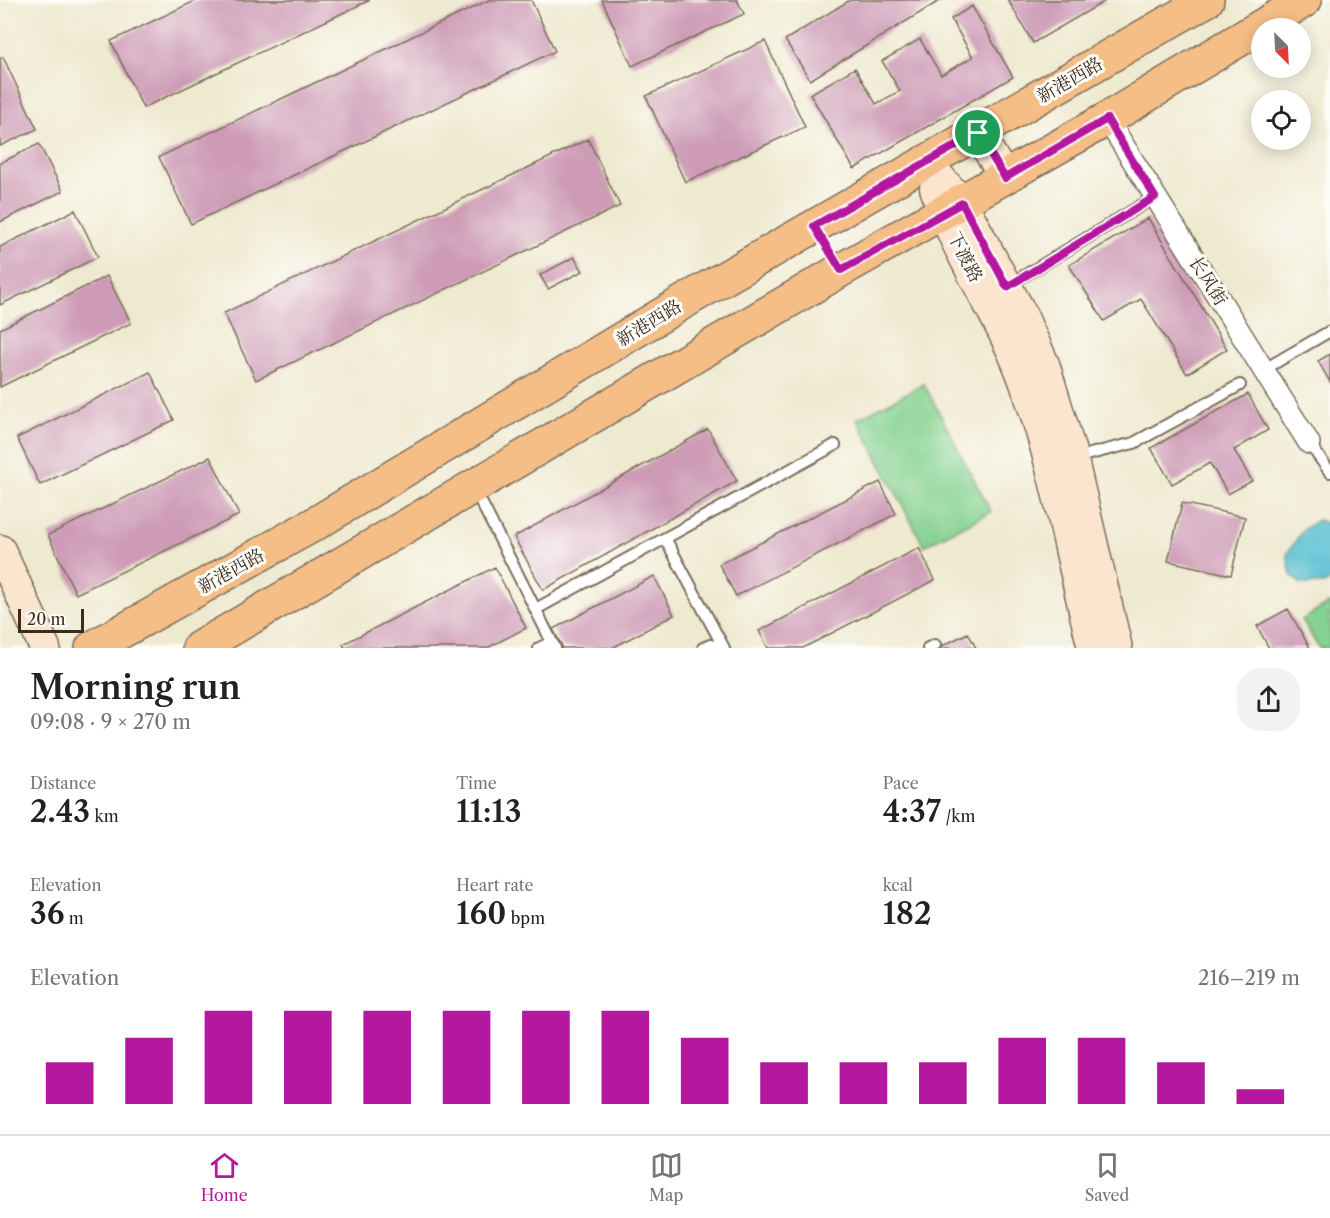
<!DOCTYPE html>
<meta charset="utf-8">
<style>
:root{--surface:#fff;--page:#f2f2f2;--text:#222;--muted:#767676;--line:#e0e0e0;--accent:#b5179e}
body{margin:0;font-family:"Libre Caslon Text","Noto Serif SC",serif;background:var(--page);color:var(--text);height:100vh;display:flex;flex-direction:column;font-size:22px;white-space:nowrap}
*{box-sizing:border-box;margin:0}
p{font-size:20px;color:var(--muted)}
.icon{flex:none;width:33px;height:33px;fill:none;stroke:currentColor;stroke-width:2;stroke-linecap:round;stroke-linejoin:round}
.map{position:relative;height:648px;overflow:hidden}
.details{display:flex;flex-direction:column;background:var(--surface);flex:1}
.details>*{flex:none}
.needle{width:39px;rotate:156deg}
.controls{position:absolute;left:1251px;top:18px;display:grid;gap:12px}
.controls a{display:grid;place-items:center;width:60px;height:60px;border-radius:50%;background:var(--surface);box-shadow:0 3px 15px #0003;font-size:30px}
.scale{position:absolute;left:18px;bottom:15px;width:66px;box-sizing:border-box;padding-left:6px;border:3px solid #3b2a1e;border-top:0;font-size:16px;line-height:21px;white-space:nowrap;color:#3b2a1e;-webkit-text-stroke:4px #fdfcf7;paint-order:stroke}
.pin{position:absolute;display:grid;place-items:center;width:51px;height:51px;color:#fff;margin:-26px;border:3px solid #fff;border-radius:50%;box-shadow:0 2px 6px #0007}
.round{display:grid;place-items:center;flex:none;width:63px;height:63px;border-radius:24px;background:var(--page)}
.summary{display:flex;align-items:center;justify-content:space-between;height:102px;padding:0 30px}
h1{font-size:33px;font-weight:600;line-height:45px}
.metrics{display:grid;grid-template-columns:repeat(3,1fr);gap:9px;height:102px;padding:6px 30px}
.metrics div{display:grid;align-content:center}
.metrics b{font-size:30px;font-weight:600}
.metrics small{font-size:16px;font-weight:400}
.metrics p{font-size:16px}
.chart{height:168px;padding:12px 30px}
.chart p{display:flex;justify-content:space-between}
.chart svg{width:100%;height:108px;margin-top:6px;stroke:var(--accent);stroke-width:6}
.menu{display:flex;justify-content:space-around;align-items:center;height:84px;border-top:2px solid var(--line);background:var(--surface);font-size:16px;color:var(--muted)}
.menu a{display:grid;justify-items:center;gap:3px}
.menu .active{color:var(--accent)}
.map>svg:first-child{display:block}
</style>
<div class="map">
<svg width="1330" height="648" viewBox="0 0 1330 648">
<rect width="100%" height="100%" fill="#fdfcf7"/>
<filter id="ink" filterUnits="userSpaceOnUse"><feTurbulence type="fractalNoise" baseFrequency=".0167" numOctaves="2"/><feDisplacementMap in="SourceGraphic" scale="12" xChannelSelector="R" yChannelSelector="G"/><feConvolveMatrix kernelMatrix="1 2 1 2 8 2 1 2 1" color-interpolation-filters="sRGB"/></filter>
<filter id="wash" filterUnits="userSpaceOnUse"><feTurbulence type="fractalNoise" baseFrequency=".008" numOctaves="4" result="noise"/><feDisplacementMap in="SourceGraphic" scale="24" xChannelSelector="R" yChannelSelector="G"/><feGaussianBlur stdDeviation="1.35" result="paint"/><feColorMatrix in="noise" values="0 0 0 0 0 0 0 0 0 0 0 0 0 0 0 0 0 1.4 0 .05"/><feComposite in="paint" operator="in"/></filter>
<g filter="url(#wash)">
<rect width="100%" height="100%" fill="#eee9cf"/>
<path fill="#85d291" stroke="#607e58" stroke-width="1.5" d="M924,384L991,512L924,546L857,419Z
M1330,603V648H1319L1302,620Z"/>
<path fill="#54bed1" stroke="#487478" stroke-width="1.5" d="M1317,520L1330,524V581L1323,584H1301L1291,575L1287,554L1302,531Z"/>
<g id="blocks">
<path fill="#cd9bb5" d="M197,0H370L143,108L111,41Z
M489,0H531L555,51L191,224L159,157Z
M602,0H737L744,14L632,66Z
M850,0H941L810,80L785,40Z
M1008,0H1107L1033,43Z
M972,6L1013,77L854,169L810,94L855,68L876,104L900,91L882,61L920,39L941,75L973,57L951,19Z
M765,41L805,127L685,182L646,96Z
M3,57L37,129L0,146V59Z
M588,139L620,206L256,380L224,313Z
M39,144L63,191L0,222V163Z
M75,210L98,257L0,305V247Z
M1148,218L1227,349L1187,374L1141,299L1104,321L1069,265Z
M574,257L583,271L548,289L540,275Z
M107,276L131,323L0,387V329Z
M1330,354V382L1318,361Z
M150,372L174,420L40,485L17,438Z
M1248,394L1268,430L1234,450L1252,481L1228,494L1210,463L1172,484L1151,448Z
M708,429L737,481L543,590L514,537Z
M210,457L239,515L76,594L48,535Z
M880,482L896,514L736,596L719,564Z
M1182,503L1245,517L1231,575L1168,561Z
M919,548L935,580L803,648H768L759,631Z
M495,567L526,628L487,648H345L343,644Z
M654,576L674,615L612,648H563L553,629Z
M1288,609L1310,648H1269L1257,626Z
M968,633L976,648H938Z"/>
</g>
</g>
<g filter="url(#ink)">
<use href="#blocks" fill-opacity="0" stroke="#7a6d5c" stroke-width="1.5"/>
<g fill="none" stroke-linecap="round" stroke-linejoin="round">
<defs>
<path id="lane" d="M1009,285L1155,197
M1263,370L1330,331
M1309,443L1330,472
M1074,458L1134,443L1240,385
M475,490L555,648
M665,538L724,648
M536,609L835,445
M539,648L552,642
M703,648L710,645L724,648
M928,648L935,645"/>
<path id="street" d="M1107,119L1309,443"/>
<path id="secondary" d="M978,133L1005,178
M927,163L962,203L1020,311L1044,364L1071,452L1117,648
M935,188C956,256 1001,315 1025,383C1056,468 1071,560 1093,648
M0,550L45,648"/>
<path id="primary" d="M92,648L313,525L690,298L1207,0
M199,648L841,270L1107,119L1305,0"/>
</defs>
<use href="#lane" stroke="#7a6d5c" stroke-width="14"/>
<use href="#street" stroke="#7a6d5c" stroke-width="24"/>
<use href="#secondary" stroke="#7a6d5c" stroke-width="33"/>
<use href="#primary" stroke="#7a6d5c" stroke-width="36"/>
<use href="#lane" stroke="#fff" stroke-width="10"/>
<use href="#street" stroke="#fff" stroke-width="21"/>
<use href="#secondary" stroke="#fbe5cf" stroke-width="30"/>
<use href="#primary" stroke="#f5be86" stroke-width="33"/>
</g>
</g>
<g fill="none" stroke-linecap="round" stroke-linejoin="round" filter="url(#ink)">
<defs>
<path id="route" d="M1107,119L1155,197L1007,287L962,203L841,270L814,226L978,133L1005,178Z"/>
</defs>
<use href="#route" stroke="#fff" stroke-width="12"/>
<use href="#route" stroke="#b5179e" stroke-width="8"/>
</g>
<g text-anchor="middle" stroke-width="6" stroke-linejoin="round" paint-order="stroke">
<g font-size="18" fill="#3b2a1e" stroke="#fdfcf7">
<text transform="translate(1070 80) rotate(-30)" y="6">新港西路</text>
<text transform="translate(965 257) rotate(63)" y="6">下渡路</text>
<text transform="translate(1208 281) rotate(58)" y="6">长风街</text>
<text transform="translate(649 323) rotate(-31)" y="6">新港西路</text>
<text transform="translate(231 571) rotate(-29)" y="6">新港西路</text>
</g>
</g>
</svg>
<div class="controls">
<a><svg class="needle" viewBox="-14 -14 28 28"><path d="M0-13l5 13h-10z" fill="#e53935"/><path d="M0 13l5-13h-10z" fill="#767676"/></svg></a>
<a><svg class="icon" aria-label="locate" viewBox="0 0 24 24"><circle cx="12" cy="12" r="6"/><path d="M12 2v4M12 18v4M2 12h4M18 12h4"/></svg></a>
</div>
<div class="scale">20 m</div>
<div class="pin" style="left:978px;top:133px;background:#1e9e55"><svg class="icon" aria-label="arrive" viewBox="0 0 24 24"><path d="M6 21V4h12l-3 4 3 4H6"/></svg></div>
</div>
<section class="details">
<div class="summary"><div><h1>Morning run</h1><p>09:08 · 9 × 270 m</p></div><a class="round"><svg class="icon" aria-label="share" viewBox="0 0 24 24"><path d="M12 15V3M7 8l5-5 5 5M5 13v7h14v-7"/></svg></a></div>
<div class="metrics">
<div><p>Distance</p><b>2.43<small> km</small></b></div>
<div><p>Time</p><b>11:13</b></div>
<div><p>Pace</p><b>4:37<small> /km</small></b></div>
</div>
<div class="metrics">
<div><p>Elevation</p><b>36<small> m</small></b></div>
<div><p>Heart rate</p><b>160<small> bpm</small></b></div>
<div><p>kcal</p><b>182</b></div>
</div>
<div class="chart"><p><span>Elevation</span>216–219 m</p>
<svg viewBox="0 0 160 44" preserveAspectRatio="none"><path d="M5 44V27M15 44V17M25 44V6M35 44V6M45 44V6M55 44V6M65 44V6M75 44V6M85 44V17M95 44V27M105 44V27M115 44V27M125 44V17M135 44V17M145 44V27M155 44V38"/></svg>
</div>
</section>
<nav class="menu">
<a class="active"><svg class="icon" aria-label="home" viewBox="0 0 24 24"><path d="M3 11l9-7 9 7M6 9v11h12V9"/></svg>Home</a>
<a><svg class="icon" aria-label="map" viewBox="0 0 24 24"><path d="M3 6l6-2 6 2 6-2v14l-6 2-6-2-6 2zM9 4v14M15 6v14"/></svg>Map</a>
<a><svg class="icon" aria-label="saved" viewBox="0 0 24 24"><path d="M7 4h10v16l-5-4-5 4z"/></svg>Saved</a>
</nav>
